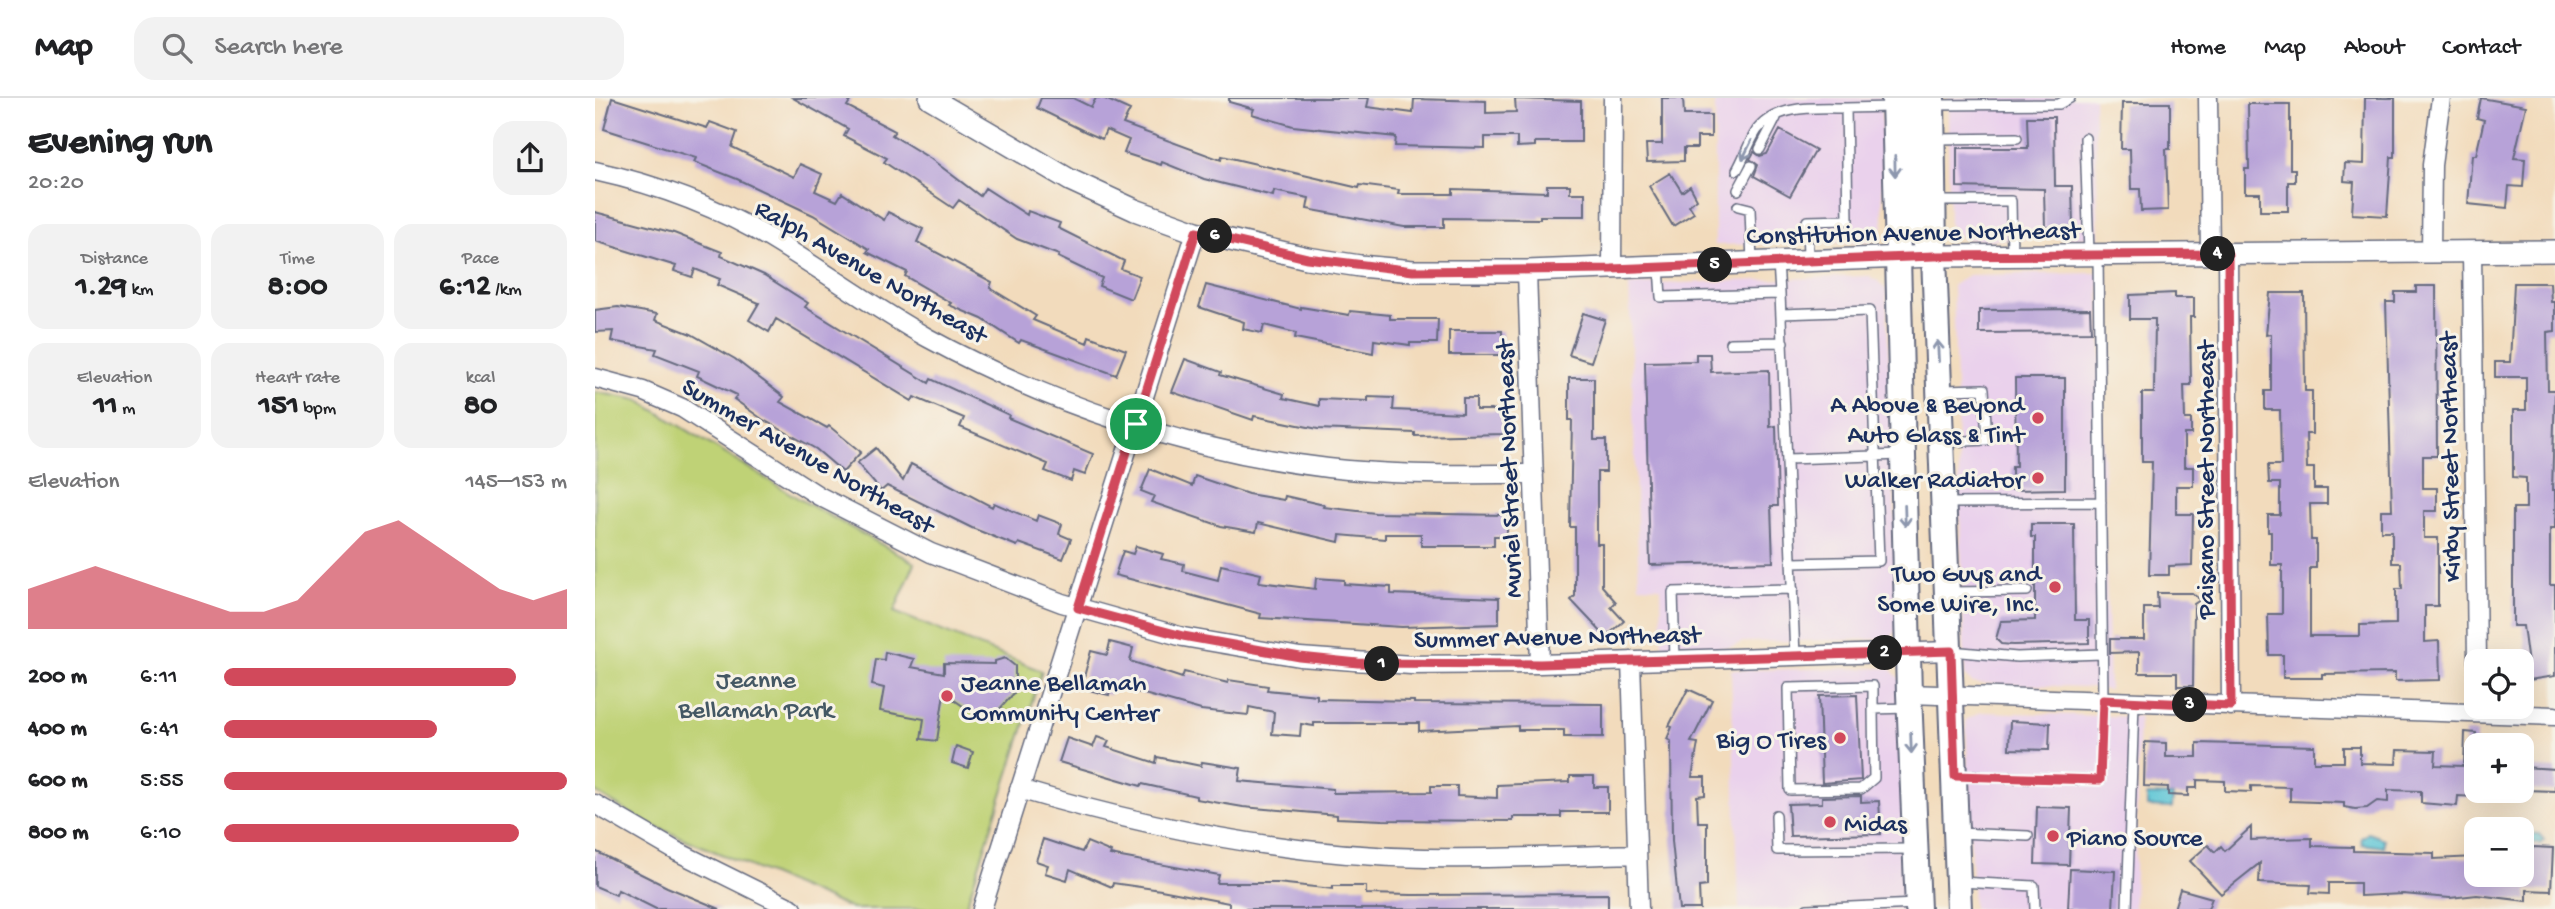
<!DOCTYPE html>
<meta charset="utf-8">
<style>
:root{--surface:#fff;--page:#f2f2f2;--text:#202124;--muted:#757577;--line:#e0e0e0;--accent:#d1495b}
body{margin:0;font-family:"Gochi Hand",sans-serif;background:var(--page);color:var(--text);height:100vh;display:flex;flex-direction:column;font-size:26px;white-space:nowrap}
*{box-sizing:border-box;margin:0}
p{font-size:23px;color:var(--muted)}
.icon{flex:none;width:38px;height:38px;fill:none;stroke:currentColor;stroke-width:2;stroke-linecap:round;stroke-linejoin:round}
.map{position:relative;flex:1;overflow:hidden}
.panel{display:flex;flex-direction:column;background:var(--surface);width:595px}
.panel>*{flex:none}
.fabs{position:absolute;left:1869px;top:551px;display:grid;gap:14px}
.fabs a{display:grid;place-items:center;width:70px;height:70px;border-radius:14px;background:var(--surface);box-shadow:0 7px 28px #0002;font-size:35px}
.pin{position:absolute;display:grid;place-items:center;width:60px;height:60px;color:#fff;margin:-30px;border:4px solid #fff;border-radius:50%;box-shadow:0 2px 7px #0007}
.km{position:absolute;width:35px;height:35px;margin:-18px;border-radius:50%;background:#222;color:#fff;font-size:19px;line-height:35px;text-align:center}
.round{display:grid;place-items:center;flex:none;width:74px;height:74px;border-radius:21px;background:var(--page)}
.overview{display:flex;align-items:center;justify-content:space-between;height:119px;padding:0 28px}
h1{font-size:38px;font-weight:700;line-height:52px}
.stats{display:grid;grid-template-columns:repeat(3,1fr);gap:10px;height:119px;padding:7px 28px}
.stats div{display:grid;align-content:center;border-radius:18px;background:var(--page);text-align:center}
.stats b{font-size:30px;font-weight:700}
.stats small{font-size:19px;font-weight:400}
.stats p{font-size:19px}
.chart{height:196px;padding:14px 28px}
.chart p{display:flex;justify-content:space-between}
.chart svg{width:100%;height:126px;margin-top:7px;fill:var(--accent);opacity:.7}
ul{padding:0 28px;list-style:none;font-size:23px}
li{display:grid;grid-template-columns:112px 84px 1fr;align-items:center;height:52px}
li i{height:18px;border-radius:9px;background:var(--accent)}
header{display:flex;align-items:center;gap:42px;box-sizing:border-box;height:98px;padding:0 35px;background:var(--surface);border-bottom:2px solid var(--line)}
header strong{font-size:33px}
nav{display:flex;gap:38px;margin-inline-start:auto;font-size:24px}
.search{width:490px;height:63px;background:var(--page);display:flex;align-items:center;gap:18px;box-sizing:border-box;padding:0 24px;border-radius:21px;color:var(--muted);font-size:26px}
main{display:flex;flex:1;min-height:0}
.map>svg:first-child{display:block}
</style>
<header>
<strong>Map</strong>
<div class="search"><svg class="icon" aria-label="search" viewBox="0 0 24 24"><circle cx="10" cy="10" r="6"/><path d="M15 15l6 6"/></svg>Search here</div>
<nav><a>Home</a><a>Map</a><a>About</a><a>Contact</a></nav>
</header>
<main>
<section class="panel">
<div class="overview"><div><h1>Evening run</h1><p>20:20</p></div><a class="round"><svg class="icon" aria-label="share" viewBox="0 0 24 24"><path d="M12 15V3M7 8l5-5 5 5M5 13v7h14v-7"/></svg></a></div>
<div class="stats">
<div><p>Distance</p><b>1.29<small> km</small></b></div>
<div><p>Time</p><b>8:00</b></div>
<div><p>Pace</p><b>6:12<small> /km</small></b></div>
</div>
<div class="stats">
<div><p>Elevation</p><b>11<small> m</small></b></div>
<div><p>Heart rate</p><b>151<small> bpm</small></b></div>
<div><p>kcal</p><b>80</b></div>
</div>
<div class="chart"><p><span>Elevation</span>145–153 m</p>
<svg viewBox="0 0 160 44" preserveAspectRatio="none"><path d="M0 44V30L10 26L20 22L30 26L40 30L50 34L60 38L70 38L80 34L90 22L100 10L110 6L120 14L130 22L140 30L150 34L160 30V44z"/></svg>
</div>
<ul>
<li><b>200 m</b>6:11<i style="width:85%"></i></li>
<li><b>400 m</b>6:41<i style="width:62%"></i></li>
<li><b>600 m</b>5:55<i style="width:100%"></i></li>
<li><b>800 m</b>6:10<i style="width:86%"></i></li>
</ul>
</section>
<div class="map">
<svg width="1960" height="811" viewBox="0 0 1960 811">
<rect width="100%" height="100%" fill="#f7f3e8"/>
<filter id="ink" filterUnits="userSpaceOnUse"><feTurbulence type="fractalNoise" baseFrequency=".0143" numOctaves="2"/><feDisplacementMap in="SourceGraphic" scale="14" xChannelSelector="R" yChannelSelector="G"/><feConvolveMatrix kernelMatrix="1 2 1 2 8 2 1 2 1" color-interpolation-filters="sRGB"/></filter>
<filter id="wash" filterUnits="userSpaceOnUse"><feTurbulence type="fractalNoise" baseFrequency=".00686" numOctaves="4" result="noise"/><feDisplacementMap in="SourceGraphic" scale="28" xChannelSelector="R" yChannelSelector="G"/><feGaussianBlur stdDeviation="1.57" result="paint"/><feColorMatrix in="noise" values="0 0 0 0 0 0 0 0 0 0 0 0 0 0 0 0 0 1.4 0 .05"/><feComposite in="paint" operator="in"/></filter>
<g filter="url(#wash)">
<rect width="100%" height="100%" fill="#f2dbbc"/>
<path fill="#ead1ec" d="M1120,0H1286L1288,127L1282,140L1275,144L1120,147Z
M1353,0H1499L1504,139L1387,142L1369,141L1359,134L1354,125Z
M1504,175L1514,592L1495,589L1377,585L1370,578L1358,187L1373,177Z
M1273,178L1283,183L1291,192L1304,527L1297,539L1289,541L1148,544L1135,549L1067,551L1066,489L1044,488L1034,187Z
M1294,570L1306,582L1313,811H1144L1136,572Z
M1386,614L1544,619L1539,811H1378L1371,622Z"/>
<path fill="#bfd276" stroke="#6d806a" stroke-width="2" d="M0,294L43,302L206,402L320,465L299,514L447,573L370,811H257L54,726L0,694Z"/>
<path fill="#5ac5d5" stroke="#3a7a9a" stroke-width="2" d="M1552,697L1578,698L1577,710L1552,709Z
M1773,735L1789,741V749L1767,746L1766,740Z
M1927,735L1944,736L1949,742L1945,746L1927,744Z"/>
<g id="blocks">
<path fill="#b7a2d8" d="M17,0L112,30L115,24L142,34L137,49L199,79L205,66L227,76L220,93L242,103L247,95L289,122L293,114L328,131L322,144L397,184L395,190L441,218L438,222L492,245L494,238L531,252L521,277L426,242L424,245L387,221L354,207L356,205L310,178L312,174L272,154L274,151L218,117L142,81L99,64L101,60L9,31Z
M198,0H257L252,8L300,33L297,37L336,61L385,98L390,90L432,117L433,113L465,125L463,130L529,163L526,171L545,178L536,201L504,188L507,180L463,159L464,157L422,141L364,102L358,110L289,64L292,60L249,38L253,31Z
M446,0H478L496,9L501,0H508L535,12L528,26L626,62L627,58L764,90L765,87L804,92L803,96H858V91L952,94V87H975V95H990V118H945V121L849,120V129H809L712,111L714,100L679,93L678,98L609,81L567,64L566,67L529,55L534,42L511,32L507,41L491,34L442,10Z
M634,0H774L772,9L818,15L819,1L891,3V15L921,14L920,1L986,3V44H940V48L922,49V39H890V50L800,48L801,39L698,28L657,16L659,11L634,4Z
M1067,0H1088L1089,17H1116V39H1102V50H1089V63L1052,64L1051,46H1067Z
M1770,0H1800V59H1796L1792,118L1757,116L1759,84L1749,83L1750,65L1769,66Z
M1886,0L1931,8L1919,60L1930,61L1928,89L1914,88L1912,110L1873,106L1877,57H1881L1889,22L1882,20Z
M1527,5H1575V51H1571L1573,112L1546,113L1545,91H1536L1535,51H1526Z
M1653,6H1695V71H1700V84H1693V113H1665V95H1650V71H1654Z
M1432,19H1459L1460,88H1477L1478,129H1450L1449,91L1362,89V50H1433Z
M1185,32L1221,52L1195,98L1159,78L1163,67L1155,61L1159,54L1165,58L1172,56Z
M1075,75L1087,94L1095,88L1102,101L1094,107L1099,115L1078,128L1054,88Z
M0,114L79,135L127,154L126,158L169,177L213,205L210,209L334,285L336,281L414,317L413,320L498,356L490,377L479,373L476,383L450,373L453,366L365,329L369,320L319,299L317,303L181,221L174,234L154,222L164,205L122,187L125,181L100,171L97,179L79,173L81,168L0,143Z
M1919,185H1955L1956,204H1960V233L1952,234L1953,292H1960L1957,392H1960V431H1955V487H1960V578L1927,583V567L1933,566L1928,528H1918V410H1931V380L1918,379V312H1931V279H1900V264H1915Z
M611,187L706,211V209L754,217L755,213L795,217V221H843L842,245H815V247L779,242L778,255L700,240L701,235L669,227L667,235L648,231L649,224L604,209Z
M1821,188H1841L1842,358H1828V390H1842V413H1829V440H1843V508H1830V544L1844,543L1845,582L1800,583V575L1727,576V580H1688V557H1674L1673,516H1687V467H1676V434H1673V417H1685V385H1674L1673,367H1686L1685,312H1670V293H1676V236L1671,237L1675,195H1709L1710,293H1717V336H1711L1712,370H1719V391H1732V406H1715L1716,442H1721V470H1715V538H1765V527L1801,526V491H1807L1806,465H1797V433H1786V412H1797L1791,204H1800V194H1821Z
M1580,195V200H1599V219H1595L1596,287H1589L1590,321H1596V336H1589V369H1598V388H1581V416H1598L1597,467L1574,468V477H1554L1557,364H1547V295H1559L1560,221H1535V197Z
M23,209L62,216L60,222L96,236L140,261L189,299L185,304L232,330L234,328L266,354L248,374L221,351L167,321L139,301L142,297L102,278L104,273L60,256L62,251L16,243L18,233L0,234V212Z
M1495,211L1496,234L1384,235V212Z
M988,215L1010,222L996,264L974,257Z
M854,233H907V257H854Z
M1101,256H1115L1116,274L1174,272L1175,329L1181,328L1183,408H1176L1178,464L1055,467L1050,264L1101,263Z
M590,261L626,274L625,277L689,296L688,300L724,308V301L773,303V299L799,300L798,312L868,315V300H881V312H909V336L820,338V335L723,331L659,318L658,322L577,294Z
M974,280H999V342H1011V374H1002V446H1007V488L1021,504L1016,509L1029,523L1011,539L976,502L980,498V429H975L977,322H974Z
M1420,280H1470V391L1417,392V369H1421Z
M281,350L308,383L316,366L397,409L399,405L441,423L443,417L467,426L464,436L476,441L468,461L424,445L422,448L377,430L292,388L286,393L262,365Z
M555,371L597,388L600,378L653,396L689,402L690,398L729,407L728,409L780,415L912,417V438H899V448H826V436H790V441L745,437L744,444L663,425L661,434L626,428L556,404L559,398L546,393Z
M1436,426H1479L1480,522H1494V545L1418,547L1406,546L1401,541L1406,523L1440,522V439H1436Z
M541,448L568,456L566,461L589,466L588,473L623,482L626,467L666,476L664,484L720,491L721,480L749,482V486L796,489V496L904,500V526L807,529L665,520L666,516L520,477L528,453L538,456Z
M1562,495H1597L1605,502L1599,506L1598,588H1582V575H1544V554L1515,555V541H1549V510H1563Z
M515,544L538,550L535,563L587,580L589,574L633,585L634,582L673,588L672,592L722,597V601L819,603V605L1008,606V639H969V632H923V628L824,633V625H719V628L706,626L705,638L677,636L679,614L654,609L653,617L606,612L517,587L514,597L486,590L496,553L512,557Z
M290,554L319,561L316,569L349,575V565L400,566V563L410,560L420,568V594L403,613L378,615L349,595L342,643L326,641L329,621L285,613L289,590L277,587L281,561L289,562Z
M1093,591L1117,602L1096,644L1103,645L1097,679H1110V697L1102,698L1103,724H1112V788L1104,789L1105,811H1084L1077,743L1076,643L1072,641L1077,629L1074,628Z
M1262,597L1266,682L1227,685L1224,598Z
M1415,623L1455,625L1454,652L1414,651Z
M1870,634L1881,635V699L1863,698L1862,708L1826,705V693L1793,692V704L1782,703L1772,710L1760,711L1749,709V705L1695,703V689L1656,688V694L1630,693V683L1602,682V690H1593V698L1573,697V689L1549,688L1550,644L1571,645V659H1602V645L1719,648V664H1749V649H1765V665L1801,666L1802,652L1841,653L1840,667L1869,668Z
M502,639L514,643L511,649L561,665L562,659L606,668L607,664L646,670L644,683L738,691V695L836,694V688H862V698L902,700V687L975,684V678H999V689H1013V714H966V719H918V723L788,722L742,720V717L648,709L601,701V698L547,686L546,688L464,664L472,640L498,649Z
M361,648L378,654L373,670L357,665Z
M1927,669L1960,671V693L1927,692Z
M1266,698V704L1284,703L1286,736L1195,738L1193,706L1227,705V699Z
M1442,709L1476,710L1474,767L1440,766Z
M1656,729V742L1717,740V748L1758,749V753L1839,755V761L1881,759V777H1927V753H1937L1938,749L1958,750L1956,793L1932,792V803L1882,797L1855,800L1808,796L1765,798V785H1734V796L1715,795L1716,787L1664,785L1665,765L1626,796L1595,763L1613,747L1620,754L1626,748L1630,753Z
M448,741L487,754L492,744L516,754L515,757L624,777L622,785H682L738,791V788H771V796L817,797L1013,796V811H634V805L566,792L518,785L517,789L475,771L472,782L450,775L453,767L441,763Z
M0,753L72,789L125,811H61L23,792L21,797L0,788Z
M1475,771L1520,773L1518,811H1473Z
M1585,791L1617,800L1613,811H1579Z"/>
</g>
</g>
<g filter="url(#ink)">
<use href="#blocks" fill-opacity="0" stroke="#666b7f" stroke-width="2"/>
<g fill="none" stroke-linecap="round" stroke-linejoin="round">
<defs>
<path id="service" d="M1338,7L1464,6L1475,0
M1490,40L1494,155
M1339,41L1422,40
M1165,51L1181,20
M1142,72C1149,60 1154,44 1162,32C1182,6 1221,10 1251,10
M1143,92L1156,68
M1339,103H1416L1417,157
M1143,108L1155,111L1157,165
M1213,161L1212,123L1253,122L1251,10L1297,9
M1064,169L1066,199L1185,196L1183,164
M1185,196L1200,558
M1186,216L1275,213L1284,463L1197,465
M1135,245L1188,244
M1347,292L1389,291L1392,342L1349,344
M1193,361L1307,357
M1350,405L1506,404
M1355,494L1432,493
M1356,553L1422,559L1507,556
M1080,561L1078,494L1198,491
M1278,611L1279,680L1266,691L1195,692L1193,590L1278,588V611L1313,610
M1360,678L1505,682L1508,602L1503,157
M1181,717L1182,752L1320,751
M1362,735L1433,738
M1365,784L1439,788L1440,811
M1212,811L1321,806
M1532,811L1539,605"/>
<path id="minor" d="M1613,0L1615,156
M0,73C64,87 125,110 181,144C232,175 281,211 333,240C454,306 596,354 733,370C802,378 870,376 939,376
M1836,153L1837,67L1846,0
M1877,153L1882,564
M1633,156L1636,608
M1017,171L1018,0
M932,173L945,566
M0,280L48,293L87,310L224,398L336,455L467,505L588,539L705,559L816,567L945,566L1356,553
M1036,563L1044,811
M1314,596L1960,618
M424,691C555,730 693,758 830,760C901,761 972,758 1042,756
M0,706L81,753L198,811
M387,811L601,134"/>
<path id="tertiary" d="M335,0L475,82L540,112L601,134L712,160L765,168L818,173H932L1339,158L1960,153"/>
<path id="secondary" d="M1299,0L1314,596L1323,811
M1316,0L1319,122L1337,156
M1337,0L1339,158L1364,811"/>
</defs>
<use href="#service" stroke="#666b7f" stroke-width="12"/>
<use href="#minor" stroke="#666b7f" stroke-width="21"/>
<use href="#tertiary" stroke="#666b7f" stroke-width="24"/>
<use href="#secondary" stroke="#666b7f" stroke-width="28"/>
<use href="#service" stroke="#fff" stroke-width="9"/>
<use href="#minor" stroke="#fff" stroke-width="18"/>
<use href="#tertiary" stroke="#fff" stroke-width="21"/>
<use href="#secondary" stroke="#fff" stroke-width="24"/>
</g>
<defs><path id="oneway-shaft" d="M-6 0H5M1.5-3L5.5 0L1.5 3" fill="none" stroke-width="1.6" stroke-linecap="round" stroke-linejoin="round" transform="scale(1.75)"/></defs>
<g stroke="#8d97ae">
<use href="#oneway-shaft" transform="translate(1152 52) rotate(116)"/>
<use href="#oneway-shaft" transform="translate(1300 68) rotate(89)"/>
<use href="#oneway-shaft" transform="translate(1343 253) rotate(-93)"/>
<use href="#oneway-shaft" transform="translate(1310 418) rotate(88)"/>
<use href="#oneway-shaft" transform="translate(1316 645) rotate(88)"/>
</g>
</g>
<g fill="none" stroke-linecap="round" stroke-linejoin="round" filter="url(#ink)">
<defs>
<path id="route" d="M601,134L712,160L818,173L1017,171L1339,158L1633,156L1636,608L1508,602L1505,682L1360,678L1356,553L945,566L763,565L705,559L588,538L483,510Z"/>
</defs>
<use href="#route" stroke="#fff" stroke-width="14"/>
<use href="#route" stroke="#d1495b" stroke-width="9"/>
</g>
<g fill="#d1495b" stroke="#f7f3e8" stroke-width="2.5">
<circle cx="1443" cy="320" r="7"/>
<circle cx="1443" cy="380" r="7"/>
<circle cx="1460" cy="489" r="7"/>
<circle cx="352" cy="598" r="7"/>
<circle cx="1245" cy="640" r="7"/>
<circle cx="1235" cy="724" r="7"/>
<circle cx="1458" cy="738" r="7"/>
</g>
<g text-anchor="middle" stroke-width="6" stroke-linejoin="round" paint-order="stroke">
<g font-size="26" fill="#1b2f5e" stroke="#f7f3e8">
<text transform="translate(1318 133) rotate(-1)" y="9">Constitution Avenue Northeast</text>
<text transform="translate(277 172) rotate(30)" y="9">Ralph Avenue Northeast</text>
<text transform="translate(214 356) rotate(30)" y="9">Summer Avenue Northeast</text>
<text transform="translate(1853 359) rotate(-91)" y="9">Kirby Street Northeast</text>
<text transform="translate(912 371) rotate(-92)" y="9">Muriel Street Northeast</text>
<text transform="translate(1609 382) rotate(-90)" y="9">Paisano Street Northeast</text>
<text transform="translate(962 537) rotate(-1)" y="9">Summer Avenue Northeast</text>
</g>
<g font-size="26" fill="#1b2f5e" stroke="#f7f3e8" text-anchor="end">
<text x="1429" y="314">A Above &amp; Beyond<tspan x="1429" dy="30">Auto Glass &amp; Tint</tspan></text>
<text x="1429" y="389">Walker Radiator</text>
<text x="1446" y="483">Two Guys and<tspan x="1446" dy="30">Some Wire, Inc.</tspan></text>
<text x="366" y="592" text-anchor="start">Jeanne Bellamah<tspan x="366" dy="30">Community Center</tspan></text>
<text x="1231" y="649">Big O Tires</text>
<text x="1249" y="733" text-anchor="start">Midas</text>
<text x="1472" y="747" text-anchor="start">Piano Source</text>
</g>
<g font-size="26" fill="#445864" stroke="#f7f3e8">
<text x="161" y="589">Jeanne<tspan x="161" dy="30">Bellamah Park</tspan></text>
</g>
</g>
</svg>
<div class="fabs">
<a><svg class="icon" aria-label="locate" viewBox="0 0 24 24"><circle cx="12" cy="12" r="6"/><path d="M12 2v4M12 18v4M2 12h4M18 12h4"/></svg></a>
<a>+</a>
<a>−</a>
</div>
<div class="pin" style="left:541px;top:326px;background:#1e9e55"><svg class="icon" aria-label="arrive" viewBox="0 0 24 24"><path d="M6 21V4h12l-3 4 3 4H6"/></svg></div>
<b class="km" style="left:787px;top:566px">1</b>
<b class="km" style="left:1290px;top:555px">2</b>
<b class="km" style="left:1595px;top:607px">3</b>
<b class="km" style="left:1623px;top:156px">4</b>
<b class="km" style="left:1120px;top:167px">5</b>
<b class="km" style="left:620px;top:138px">6</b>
</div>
</main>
